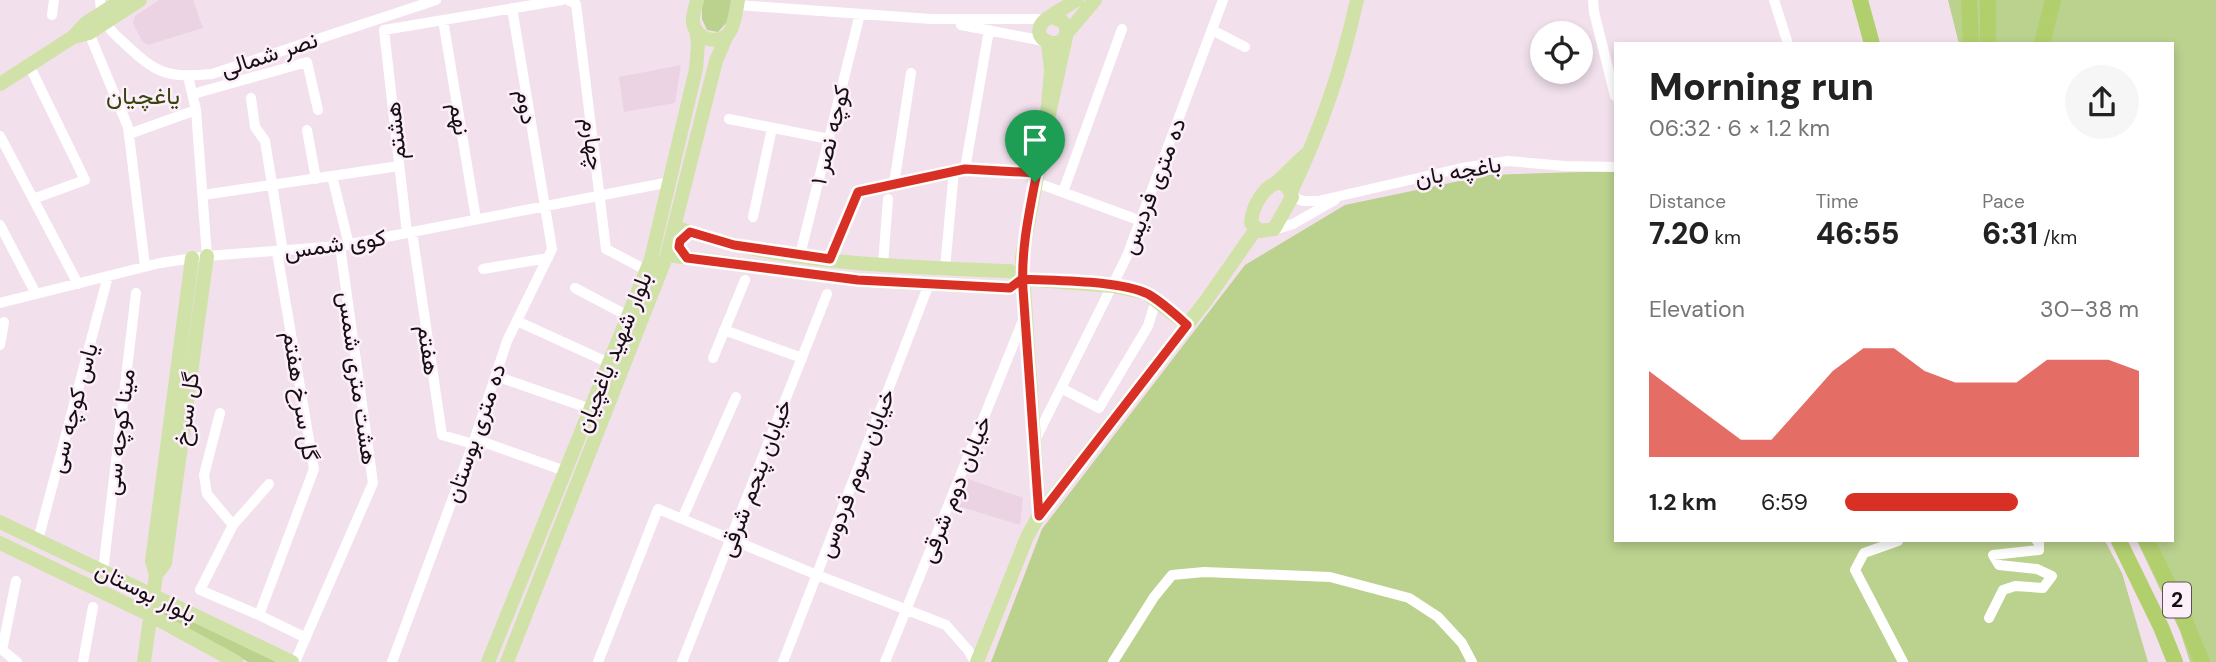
<!DOCTYPE html>
<meta charset="utf-8">
<style>
:root{--surface:#fff;--page:#f6f6f6;--text:#222;--muted:#767676;--accent:#d93025}
body{margin:0;font-family:"DM Sans",Vazirmatn,sans-serif;background:var(--page);color:var(--text);height:100vh;display:flex;flex-direction:column;font-size:26px;white-space:nowrap}
*{box-sizing:border-box;margin:0}
p{font-size:23px;color:var(--muted)}
.icon{flex:none;width:38px;height:38px;fill:none;stroke:currentColor;stroke-width:2;stroke-linecap:round;stroke-linejoin:round}
.map{position:relative;flex:1;overflow:hidden}
.details{position:absolute;left:1614px;top:42px;width:560px;height:500px;display:flex;flex-direction:column;background:var(--surface);border-radius:0px;box-shadow:0 4px 10px #0003}
.details>*{flex:none}
.tools{position:absolute;left:1530px;top:21px;display:grid;gap:14px}
.tools a{display:grid;place-items:center;width:63px;height:63px;border-radius:50%;background:var(--surface);box-shadow:0 4px 10px #0003;font-size:35px}
.pin{position:absolute;display:grid;place-items:center;width:60px;height:60px;color:#fff;margin:-72px -30px;border-radius:50% 50% 50% 0;rotate:-45deg;box-shadow:0 0 7px #0007}
.pin .icon{rotate:45deg}
.round{display:grid;place-items:center;flex:none;width:74px;height:74px;border-radius:37px;background:var(--page)}
.headline{display:flex;align-items:center;justify-content:space-between;height:119px;padding:0 35px}
h1{font-size:38px;font-weight:800;line-height:52px}
.metrics{display:grid;grid-template-columns:repeat(3,1fr);gap:10px;height:119px;padding:7px 35px}
.metrics div{display:grid;align-content:center}
.metrics b{font-size:30px;font-weight:800}
.metrics small{font-size:19px;font-weight:400}
.metrics p{font-size:19px}
.chart{height:196px;padding:14px 35px}
.chart p{display:flex;justify-content:space-between}
.chart svg{width:100%;height:126px;margin-top:7px;fill:var(--accent);opacity:.7}
ul{padding:0 35px;list-style:none;font-size:23px}
li{display:grid;grid-template-columns:112px 84px 1fr;align-items:center;height:52px}
li i{height:18px;border-radius:9px;background:var(--accent)}
.map>svg:first-child{display:block}
</style>
<div class="map">
<svg width="2216" height="662" viewBox="0 0 2216 662">
<rect width="100%" height="100%" fill="#f2e1ed"/>
<path fill="#ebd3e4" d="M159,0H193L203,28L148,45L142,41L133,23L135,16Z
M681,65L675,103L624,112L619,77Z
M962,477L1023,498L1020,525L951,504Z"/>
<path fill="#bbd18e" d="M702,0H733L727,22L718,32L707,30L702,19Z
M1948,0H2216V662H2190L2180,631L2137,541H2172V44H1959Z
M1615,171V541H2105L2122,573L2148,662H991L1042,529L1245,265L1345,205L1488,175Z
M162,608H166L283,662H248L169,618L161,612Z"/>
<g fill="none" stroke-linecap="round" stroke-linejoin="round">
<path stroke="#fff" stroke-width="10" d="M100,0C101,20 108,29 123,42C157,74 165,78 212,74L436,0
M568,0L576,4L606,249L646,270
M1593,0L1594,12L1615,96
M1774,0L1788,44
M737,5L931,19H1046
M52,15L54,0
M443,20L476,219
M961,25L1044,41
M1212,30L1245,47
M89,33L128,127L145,266
M29,65L85,180L33,199
M188,76L196,110L207,256
M193,94L307,62L318,110
M251,98L255,127L265,141L283,252
M729,119L829,139
M307,130L316,179
M129,134L196,110
M0,136L78,284
M965,169L989,30
M332,176L349,245
M1035,182L1141,221
M894,184L911,73
M1063,192L1122,29
M203,195L399,166
M1292,197L1303,201H1318L1462,168L1508,161L1565,166L1615,167
M753,217L772,128
M0,225L36,294
M1271,231L1293,224L1335,200
M412,232L442,435L473,444
M407,233L384,30L562,0
M800,255L860,14
M830,259L858,192L965,169L1037,173
M883,264L888,199
M945,268L954,170
M483,269L548,258
M575,288L628,316
M0,303L160,263L207,256L340,246L670,182
M517,321L609,363
M724,330L802,358
M0,345L4,322
M713,358L745,280
M496,376L591,409
M1061,388L1099,408L1148,326L1156,300
M220,413L204,475L207,494L233,525
M475,439L565,471
M1035,440L1127,256L1223,0
M269,484L233,525L200,590L259,615L306,638
M682,519L736,397
M38,540L108,276
M1898,541L1864,553L1855,570L1903,662
M103,571L136,293
M259,615L314,469L277,252
M1989,618L2003,590L2015,586L2043,588L2052,576L2037,569L1999,565L1993,555L2039,550V542L2037,541
M0,648L17,662
M2,650L16,581
M83,662L93,607
M295,662L373,483L340,246
M392,662L473,444L507,341L552,249L512,8
M598,662L658,509L817,575L946,625L968,650L975,662
M682,662L827,294
M783,662L929,284
M885,662L1024,318
M1113,662L1154,597L1172,575L1204,572L1330,577L1409,598L1438,617L1462,643L1472,662"/>
<path stroke="#d1e2a8" stroke-width="14" d="M697,0C696,7 692,15 693,23C696,39 718,46 729,33C735,25 736,10 738,0
M1051,17L1061,20C1068,26 1068,34 1062,41C1050,48 1031,36 1043,22C1049,15 1068,6 1077,0
M1067,33L1095,0
M74,37L89,33L140,0
M1048,44L1051,70L1046,128L1066,37
M0,84L73,37L86,23L122,0
M1278,182L1287,186L1292,197L1274,229L1260,231L1251,223C1252,207 1263,187 1278,182Z
M1276,183L1305,155
M1291,192C1322,126 1341,71 1357,0
M675,227C775,264 904,267 1010,271L1022,279L1113,286L1146,293L1187,325
M667,255L858,280L1010,288L1022,279
M1039,515L1022,257L1046,128
M0,522L292,662
M0,543L150,615L236,662
M156,575L165,563L207,256
M144,662L156,575L152,561L192,258
M488,662L651,259L696,69L698,44L696,30
M507,662L667,255L716,61L727,35
M977,662L1027,537L1039,515L1205,302L1256,229"/>
<path stroke="#b2cf6e" stroke-width="16" d="M1860,0L1872,44
M1969,0L1971,44
M1988,0V44
M2042,44L2053,0
M2119,541L2161,627L2175,662
M2147,541L2178,604L2202,662"/>
</g>
<g fill="none" stroke-linecap="round" stroke-linejoin="round">
<defs>
<path id="route" d="M1035,182L1037,173L965,169L858,192L830,259L734,245L690,232L680,241L679,247L687,258L858,280L1010,288L1022,279C1056,281 1119,280 1148,294C1162,302 1175,314 1187,325L1039,516L1023,289C1021,252 1028,218 1035,182"/>
</defs>
<use href="#route" stroke="#fff" stroke-width="14"/>
<use href="#route" stroke="#d93025" stroke-width="9"/>
</g>
<g text-anchor="middle" stroke-width="5" stroke-linejoin="round" paint-order="stroke">
<rect fill="#fdeff9" stroke="#5b5258" stroke-width="2" x="2163" y="582.5" width="28" height="35" rx="5"/>
<g font-size="21" font-weight="bold" fill="#150f13">
<text x="2177" y="607">2</text>
</g>
<g font-size="23" fill="#150f13" stroke="#fdeff9">
<text transform="translate(269 54) rotate(-18)" y="8">نصر شمالی</text>
<text transform="translate(527 107) rotate(81)" y="8">دوم</text>
<text transform="translate(460 119) rotate(81)" y="8">نهم</text>
<text transform="translate(395 131) rotate(-96)" y="8">هشتم</text>
<text transform="translate(830 135) rotate(-76)" y="8">کوچه نصر ۱</text>
<text transform="translate(593 144) rotate(83)" y="8">چهارم</text>
<text transform="translate(1458 171) rotate(-10)" y="8">باغچه بان</text>
<text transform="translate(1153 186) rotate(-69)" y="8">ده متری فردیس</text>
<text transform="translate(335 244) rotate(-8)" y="8">کوی شمس</text>
<text transform="translate(429 350) rotate(82)" y="8">هفتم</text>
<text transform="translate(613 352) rotate(-68)" y="8">بلوار شهید یاغچیان</text>
<text transform="translate(358 378) rotate(82)" y="8">هشت متری شمس</text>
<text transform="translate(301 396) rotate(81)" y="8">گل سرخ هفتم</text>
<text transform="translate(73 408) rotate(-75)" y="8">یاس کوچه سی</text>
<text transform="translate(186 409) rotate(-82)" y="8">گل سرخ</text>
<text transform="translate(119 432) rotate(-83)" y="8">مینا کوچه سی</text>
<text transform="translate(475 433) rotate(-71)" y="8">ده متری بوستان</text>
<text transform="translate(856 473) rotate(-69)" y="8">خیابان سوم فردوس</text>
<text transform="translate(755 478) rotate(-69)" y="8">خیابان پنجم شرقی</text>
<text transform="translate(955 489) rotate(-68)" y="8">خیابان دوم شرقی</text>
<text transform="translate(146 592) rotate(26)" y="8">بلوار بوستان</text>
</g>
<g font-size="24" fill="#37450c" stroke="#fdeff9">
<text x="143" y="104">یاغچیان</text>
</g>
</g>
</svg>
<div class="tools">
<a><svg class="icon" aria-label="locate" viewBox="0 0 24 24"><circle cx="12" cy="12" r="6"/><path d="M12 2v4M12 18v4M2 12h4M18 12h4"/></svg></a>
</div>
<div class="pin" style="left:1035px;top:182px;background:#1e9e55"><svg class="icon" aria-label="arrive" viewBox="0 0 24 24"><path d="M6 21V4h12l-3 4 3 4H6"/></svg></div>
<section class="details">
<div class="headline"><div><h1>Morning run</h1><p>06:32 · 6 × 1.2 km</p></div><a class="round"><svg class="icon" aria-label="share" viewBox="0 0 24 24"><path d="M12 15V3M7 8l5-5 5 5M5 13v7h14v-7"/></svg></a></div>
<div class="metrics">
<div><p>Distance</p><b>7.20<small> km</small></b></div>
<div><p>Time</p><b>46:55</b></div>
<div><p>Pace</p><b>6:31<small> /km</small></b></div>
</div>
<div class="chart"><p><span>Elevation</span>30–38 m</p>
<svg viewBox="0 0 160 44" preserveAspectRatio="none"><path d="M0 44V14L10 22L20 30L30 38L40 38L50 26L60 14L70 6L80 6L90 14L100 18L110 18L120 18L130 10L140 10L150 10L160 14V44z"/></svg>
</div>
<ul>
<li><b>1.2 km</b>6:59<i style="width:59%"></i></li>
</ul>
</section>
</div>
